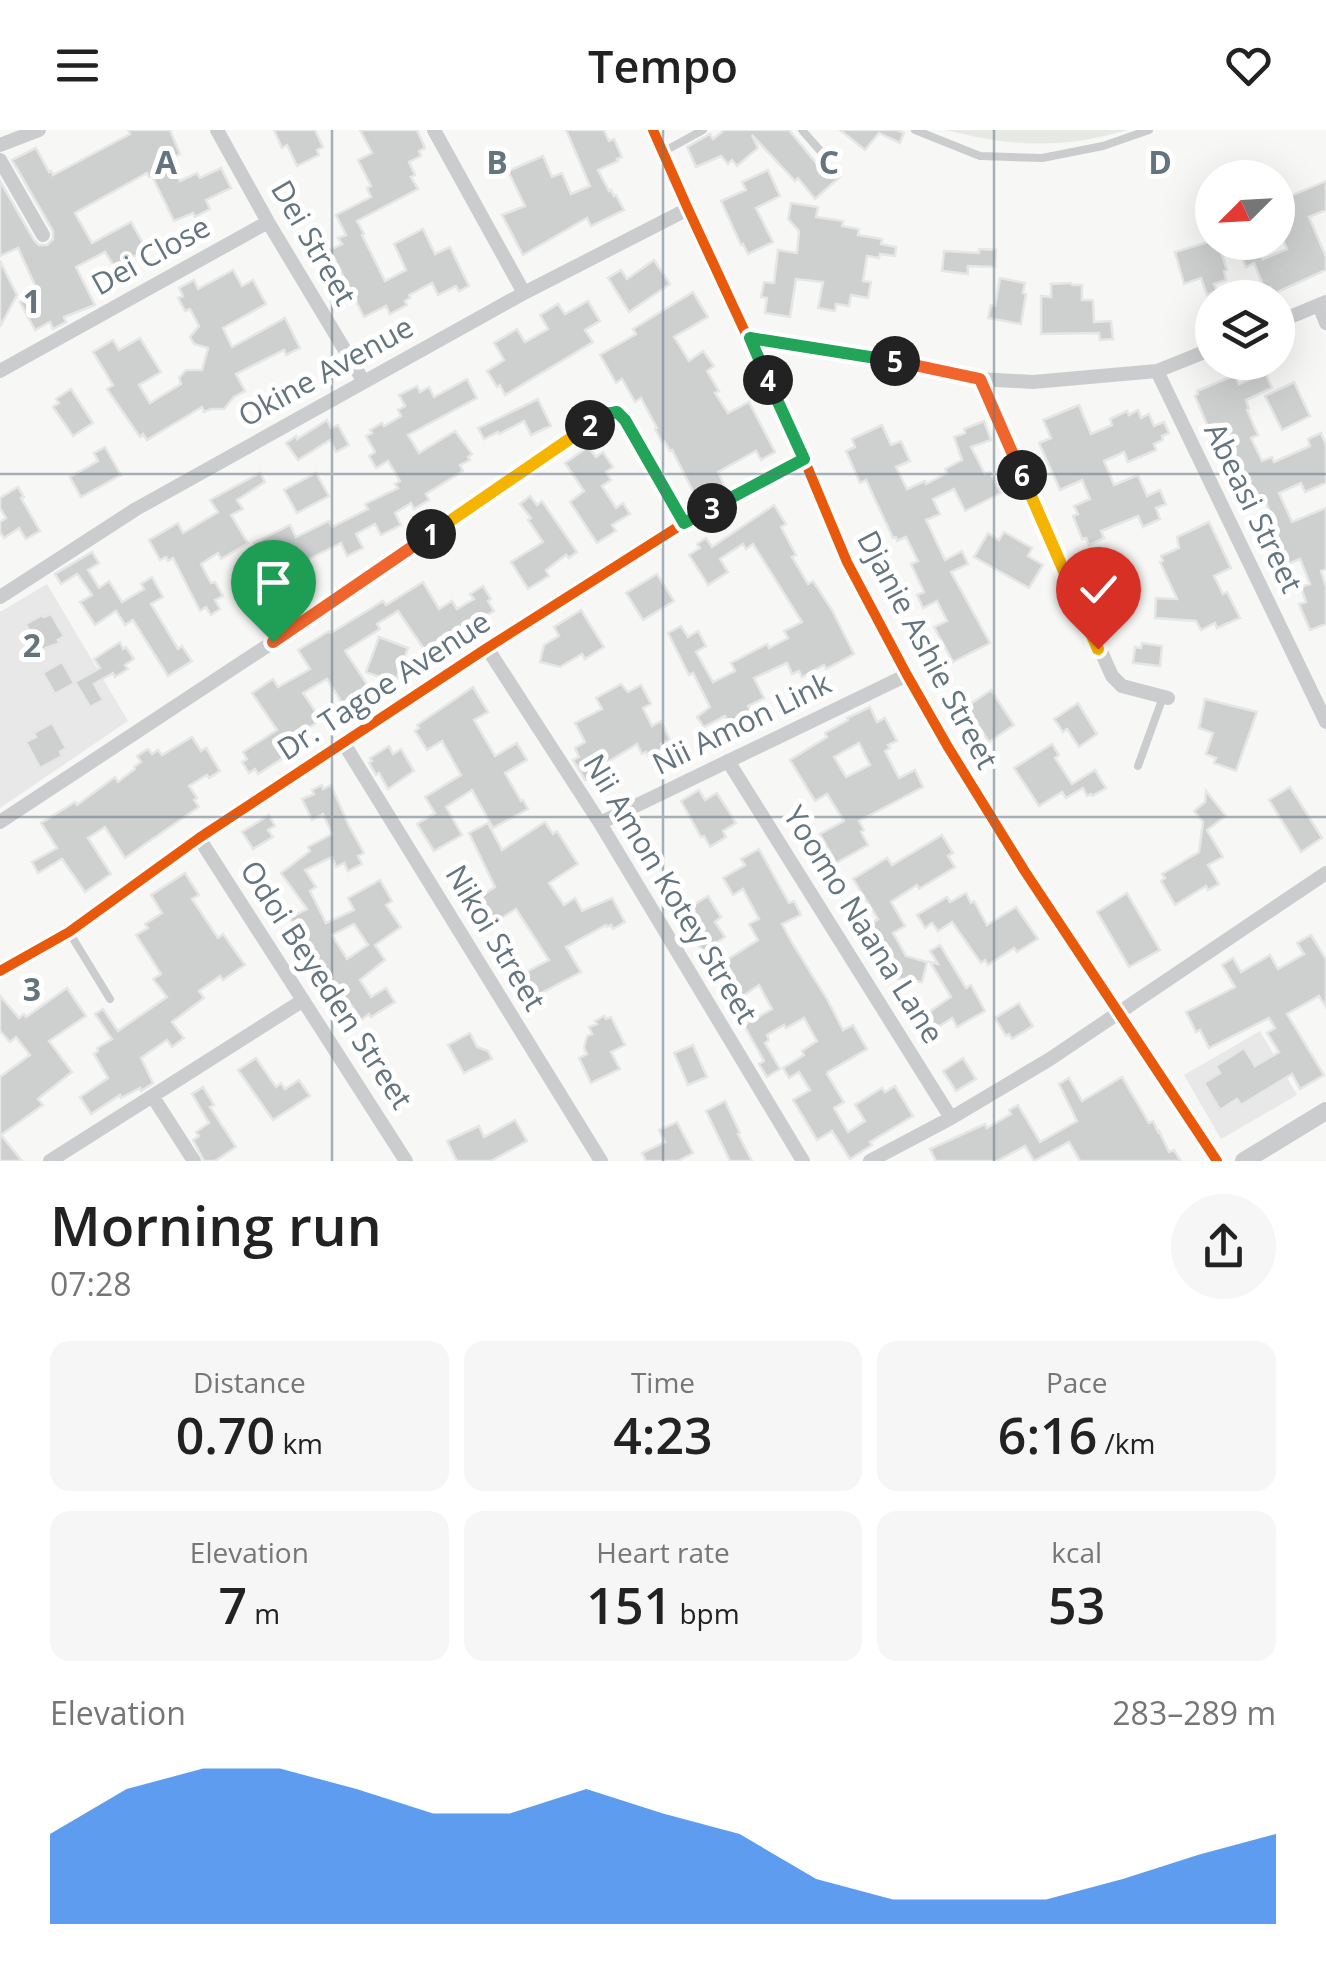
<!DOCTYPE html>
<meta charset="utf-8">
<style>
:root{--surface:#fff;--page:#f6f6f6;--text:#222;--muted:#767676;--accent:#1a73e8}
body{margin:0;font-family:"Open Sans",sans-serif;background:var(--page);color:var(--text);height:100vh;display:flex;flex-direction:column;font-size:38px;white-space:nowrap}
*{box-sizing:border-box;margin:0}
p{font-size:32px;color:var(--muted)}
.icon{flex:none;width:55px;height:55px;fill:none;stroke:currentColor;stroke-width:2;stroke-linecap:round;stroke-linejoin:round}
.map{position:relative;height:1031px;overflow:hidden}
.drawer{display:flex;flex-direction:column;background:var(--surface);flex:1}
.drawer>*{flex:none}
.needle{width:65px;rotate:246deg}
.tools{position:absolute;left:1195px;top:30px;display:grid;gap:20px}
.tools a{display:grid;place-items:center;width:100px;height:100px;border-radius:50%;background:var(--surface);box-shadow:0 10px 40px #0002;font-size:50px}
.pin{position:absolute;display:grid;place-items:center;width:85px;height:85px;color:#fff;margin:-102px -42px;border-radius:50% 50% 50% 0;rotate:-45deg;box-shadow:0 0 10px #0007}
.pin .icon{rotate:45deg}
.km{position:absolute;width:50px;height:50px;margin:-25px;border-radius:50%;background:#222;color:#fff;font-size:28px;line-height:50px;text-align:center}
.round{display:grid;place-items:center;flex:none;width:105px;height:105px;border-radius:52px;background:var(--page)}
.summary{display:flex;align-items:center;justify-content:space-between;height:170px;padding:0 50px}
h1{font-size:55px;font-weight:600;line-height:75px}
.metrics{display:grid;grid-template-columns:repeat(3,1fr);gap:15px;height:170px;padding:10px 50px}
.metrics div{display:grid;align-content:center;border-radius:20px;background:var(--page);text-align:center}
.metrics b{font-size:50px;font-weight:600}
.metrics small{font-size:28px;font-weight:400}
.metrics p{font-size:28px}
.chart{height:280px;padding:20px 50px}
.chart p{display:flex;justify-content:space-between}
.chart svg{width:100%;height:180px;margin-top:10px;fill:var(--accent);opacity:.7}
header{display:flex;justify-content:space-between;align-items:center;height:130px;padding:0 50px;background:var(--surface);font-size:45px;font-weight:600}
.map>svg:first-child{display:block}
</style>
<header><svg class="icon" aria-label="menu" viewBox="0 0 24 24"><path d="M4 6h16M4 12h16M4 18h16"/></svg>Tempo<svg class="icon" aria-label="heart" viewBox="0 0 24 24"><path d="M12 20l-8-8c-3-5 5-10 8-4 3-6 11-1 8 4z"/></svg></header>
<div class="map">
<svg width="1326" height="1031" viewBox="0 0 1326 1031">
<rect width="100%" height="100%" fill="#f7f7f6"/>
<path fill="#e7e8e7" d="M47,454L128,591L0,678V482Z
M1260,901L1297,965L1221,1009L1184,945Z"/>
<path fill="#e7e9e4" d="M947,0H1127C1064,19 1010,17 947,0Z"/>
<path fill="#ced0d0" stroke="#e6e6e6" stroke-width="2.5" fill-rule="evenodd" d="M128,0H170L180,24L171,29L180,51L197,43L200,48L221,38L231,58L206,70L210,79L195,87L193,83L174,91L152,46L149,47L147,43L75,83L92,113L131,92L147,120L114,136L105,122L76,137L95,175L64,187L66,192L53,199L50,192L35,200L20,172L38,162L18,118L0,126V51L34,110L39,115H47L53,109V101L12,30L36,18L49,42L51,41L53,45L130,4Z
M274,0H315L323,17L317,20L319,25L297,36L287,15L282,18Z
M360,0H417L425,18L419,21L421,26L409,32L415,45L411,47L418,59L357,91L364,104L362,105L385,151L406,140L394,114L423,99L435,124L450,117L469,156L459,161L456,156L438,165L432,153L409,165L410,168L405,171L407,175L390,184L386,176L364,187L330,120L342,114L338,108L346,105L336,85L371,67L367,58L371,56L358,30L372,23Z
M566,0H604L609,11L614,9L622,27L617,29L618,31L598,40L609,61L611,60L614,66L616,65L624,80L591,96L587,88L523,125L502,85L525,76L508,41L543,26L552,47L562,43L571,64L590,56Z
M724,0H789L826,45L833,39L840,47L815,69L798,48L795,51L752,5L758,18L737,36L732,30L728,34L721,26L696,37L687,17L710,4L713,9Z
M840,0H897L904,3L900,13L879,3L865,20Z
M768,40L780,66L756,78L773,112L748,124L743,114L741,115L721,71L746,60L742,52Z
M1326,51V80L1309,87L1326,127V140L1273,164L1270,157L1265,160L1254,133L1246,137L1235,112H1256L1263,129L1287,119L1278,97V71Z
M791,73L818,77L816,87L843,91L842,96L859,99L858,105L882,109L881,114L896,117L895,126L880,124L879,128L867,126L863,151L871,152L868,168L851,165L849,176L836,174L835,181L818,178L823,152L796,149L790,187L765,183L767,168L761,167L764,152L774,153L778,120L797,123L799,101L788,89Z
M1208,112H1218L1227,140L1224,141L1226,150L1214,154L1217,161L1207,165L1201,148L1184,154L1175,122Z
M979,119L996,120L995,137L968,136V144L942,141L944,121L979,123Z
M654,130L670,154L629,182L608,148L621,140L627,149Z
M0,131L17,165L0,197Z
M233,140L242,156L253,150L266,174L223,198L232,217L285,188L300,218L286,225L284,220L236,244L245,261L234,267L224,279H211L204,282L202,277L147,310L143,304L140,307L107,259L113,255L93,222L113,210L119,220L140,208L161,242L139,255L150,273L181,254L179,248L186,240H202L208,218L194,214L190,207L199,196L190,179L185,181L178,168L183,166L179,158L194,150L198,159Z
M1000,148L1025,153L1023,163L1026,164L1021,194L988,188L991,175L995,176Z
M1071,153L1072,155H1082V170H1093L1094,192L1111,191L1113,209L1100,210L1099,203L1041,204V166L1051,167V154Z
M693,162L708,187L674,207L689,231L703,221L714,236L707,241L719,261L715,263L728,283L749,272L775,322L761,330L756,321L718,342L724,355L697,369L672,320L670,321L664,311L662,312L655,299L657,298L642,270L641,268L635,272L622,249L616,253L600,225L636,204L633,199Z
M588,171L600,191L585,200L593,212L505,265L500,255L497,257L487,241L504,230L494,213L517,199L525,212L548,199L540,185L558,174L565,184Z
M1265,242L1272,258L1246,270L1249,279L1247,280L1258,305L1251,308L1262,331L1272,327L1274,332L1310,316L1308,309L1321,303L1326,315V353L1305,362L1301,353L1279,363L1292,392L1326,378V439L1321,441L1326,457V494L1310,500L1299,474L1306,472L1301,457L1310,454L1300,429L1283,436L1269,402L1277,398L1263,366L1250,371L1214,294L1208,297L1195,266L1198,264L1197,261L1235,245L1239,254Z
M467,249L477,268L408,305L419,323L455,301L472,324L468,327L470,330L460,335L463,341L426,364L429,370L414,379L411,373L395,383L401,395L381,405L375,394L356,404L363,418L347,426L341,413L307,430L315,444L313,458L308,461L310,465L289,476L254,413L290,395L296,407L329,391L332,397L368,379L365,374L398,358L395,354L400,351L388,331L376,338L369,326L375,322L366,306L372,303L370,300L382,293L384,296L401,286L398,280L405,276L399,265L417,256L420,262L429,257L434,267Z
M1294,252L1310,286L1282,300L1265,266Z
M71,259L93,293L73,306L53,277L59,273L56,269Z
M538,269L551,296L531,305L524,291L499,304L498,302L484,309L478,298Z
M1079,275L1091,304L1112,295L1110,289L1127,281L1129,285L1138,280L1141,288L1149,284L1154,296L1164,292L1169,303L1162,306L1163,310L1154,314L1156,320L1128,332L1124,322L1104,331L1114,355L1138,345L1147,366L1160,360L1166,374L1156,378L1160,389L1143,397L1138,386L1101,401L1104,408L1089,415L1086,408L1082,409L1073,386L1078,384L1074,376L1090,369L1082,350L1060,360L1039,313L1051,308L1043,290Z
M327,290L331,298L338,295L349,315L336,322L330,310L298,330L286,313L296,306L297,309Z
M984,291L991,310L971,317L985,344L990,342L1001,363L965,381L954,359L933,369L940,384L926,390L945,430L962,421L968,434L951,442L990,513L953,532L934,497L947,491L937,471L923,478L917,465L924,462L911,434L918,431L906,407L897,411L896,407L893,408L866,350L860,353L846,321L855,317L852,309L882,295L891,315L901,311L910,331L896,337L907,359L925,351L926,354L947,343L945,339L962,330L954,307L965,303L964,299Z
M105,317L121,345L81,367L70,347L98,331L94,323Z
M588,317L596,327L603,322L613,337L606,342L611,350L602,356L616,378L623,373L630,384L612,395L616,401L597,413L570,372L584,361L565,333Z
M260,343L265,352L237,370L243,379L231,385L248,413L221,429L218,423L201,434L211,453L215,452L223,466L215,470L220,479L211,485L206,477L200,481L173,428L168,431L166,427L160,430L149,410L178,393L183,403L218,382L210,370Z
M316,343L329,366L297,383L284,360Z
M18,357L24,367L21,368L40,401L26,409L19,398L4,408L0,402V392L6,388L0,378V368Z
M530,366L537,375L542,371L577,422L569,428L566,425L546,440L549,446L528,459L511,432L543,412L528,390L531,388L520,374Z
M774,375L786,394L781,397L796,425L792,427L808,454L813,451L832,480L854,524L826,539L824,535L802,547L799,541L792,544L787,533L754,548L764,568L748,576L759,597L748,603L741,590L730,595L725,586L704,597L697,587L710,577L693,543L689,545L668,503L681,496L688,507L698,501L706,516L696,522L713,552L735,541L731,533L767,514L769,518L788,508L784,501L802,492L753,414L746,419L743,414L720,429L728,442L708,455L689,425L700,418L697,414L706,408L712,417Z
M1209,392L1231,438L1214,446L1223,464L1227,462L1240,488L1217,498L1215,493L1201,500L1196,491L1155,488L1156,468L1177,469L1160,432L1163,431L1161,426L1179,418L1177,407Z
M1004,402L1032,418L1028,426L1043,435L1029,458L974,427L988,403L999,410Z
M92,422L99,433L88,440L99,458L109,451L122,472L144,459L141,454L152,447L163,467L151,474L178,519L182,516L192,531L168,546L133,490L125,495L116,481L95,495L80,472L92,465L79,446L77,444L61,454L55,444Z
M657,444L674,471L643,490L626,463Z
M423,452L439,479L452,471L457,479L474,469L470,464L483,456L491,469L488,471L494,481L470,495L469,493L426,522L398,481L377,494L380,499L345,521L368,556L342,573L327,549L303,563L321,590L282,615L288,625L258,644L255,639L249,643L242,632L247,629L243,622L277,600L252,563L273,549L278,557L310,539L298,520L329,501L331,503L383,471L386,475Z
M581,480L604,517L585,529L582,524L560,537L540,532L544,515L559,506L554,497Z
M51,484L64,506L58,510L60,513L41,520L38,514L36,516L26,494L42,485L44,487Z
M379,507L408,518L395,553L366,542Z
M120,512L123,519L126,517L134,529L125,535L128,539L115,547L113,543L94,554L103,570L90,577L75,552L100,538L94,529Z
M1142,513L1162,516L1160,536L1133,533L1135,517L1141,518Z
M62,532L74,553L55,564L43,543Z
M621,554L628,562L641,555L651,574L643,578L652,596L661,591L670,610L661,614L663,618L648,626L646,622L642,624L637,614L608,632L606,635L610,642L594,651L592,647L585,650L573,630L579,627L575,618L585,612L575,593L602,579L596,568Z
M473,557L488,582L474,590L495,626L517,613L527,630L505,643L521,671L523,670L528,679L493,698L472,660L446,677L462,705L434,721L417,694L435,683L425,667L461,645L442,611L427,620L415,601L419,598L417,595Z
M991,560L1014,595L989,612L966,577Z
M1205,569L1257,582L1236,641L1214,633L1216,628L1206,624L1213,603L1199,598Z
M1078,573L1097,604L1079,617L1067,599L1063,602L1054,589Z
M870,577L877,592L885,588L897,611L888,615L890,618L885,621L899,648L915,640L923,657L859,691L864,700L861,702L868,715L836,733L820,704L844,691L827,664L815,671L790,630L827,607L825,603L848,590L847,588ZM859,613L870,635L846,647L834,627Z
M52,593L66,618L60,622L62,626L40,638L26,612L36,607L34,603Z
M192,607L201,621L206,618L220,641L209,648L207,645L189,656L197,668L194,670L199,677L125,728L105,697L88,708L111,744L85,762L62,729L38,743L32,732L57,718L41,693L75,672L77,675L115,647L118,652L135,639L134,637L141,632L137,626L148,619L152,624L158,620L162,625Z
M1052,614L1059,625L1055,628L1072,654L1095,640L1106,658L1092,666L1091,664L1087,666L1083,658L1066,668L1062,662L1039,676L1014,638Z
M389,616L393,624L401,619L414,641L388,659L379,643L376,645L369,633L372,631L370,628Z
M322,655L323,659L331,655L349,696L364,723L358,726L362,734L348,741L344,733L336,737L332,727L305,740L316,757L310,761L326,793L354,780L348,768L380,750L392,771L386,775L401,797L375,815L385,830L360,850L371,867L386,858L395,872L371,887L369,884L361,890L352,876L342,883L306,826L309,824L290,788L307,779L281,743L310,721L308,717L332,704L323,684L312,690L302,669L314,664L312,660ZM354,794L368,815L347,829L332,805Z
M1290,657L1322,708L1301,722L1269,670Z
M699,660L705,670L717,663L736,693L723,701L726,707L710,717L704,706L701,707L681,671Z
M1206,661L1226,686L1207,700L1223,727L1208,735L1219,754L1208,760L1206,756L1175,775L1161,751L1165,748L1162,744L1199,722L1203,692L1194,681L1205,672Z
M269,685L275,696L268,700L273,707L253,719L242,702Z
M545,692L553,704L557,701L578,734L549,753L564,775L575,768L582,781L612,768L625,792L613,799L611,795L607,797L606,795L566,817L581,842L524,872L514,854L522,849L520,845L549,830L516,779L493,793L478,768L495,757L469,703L488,693L502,720Z
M942,705L953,723L948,726L955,737L919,759L917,755L891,772L905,796L893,803L906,826L927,832L922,852L895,848L896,846L887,843L888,840L876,820L880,818L867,796L878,789L853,749L887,728L892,735Z
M759,719L789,773L794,771L801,785L782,794L791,811L827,869L843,900L853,895L867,919L828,942L827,944L844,972L834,978L848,1002L865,991L855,975L882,958L885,962L895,956L913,986L870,1012L872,1015L850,1029L832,1001L817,1010L793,970L810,960L799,942L789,948L783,938L804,925L802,921L817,911L804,888L786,898L784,895L767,905L769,910L765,913L780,939L767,947L759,934L764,931L744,895L772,879L759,855L740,868L719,835L758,810L749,794L759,789L743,759L733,765L723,748L745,735L741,729Z
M185,743L199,765L192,769L218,808L223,804L245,835L223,850L220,846L199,861L204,868L172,892L184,908L172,917L167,910L141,928L153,953L141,961L140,958L121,968L120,965L91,984L80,967L108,948L94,924L98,921L97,918L112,909L95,884L103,879L118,901L167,867L153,849L161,844L136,805L148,798L145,794L162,783L151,765Z
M966,763L971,773L974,771L987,795L1016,777L1038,809L1017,822L1014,818L988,835L985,830L981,833L952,792L938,801L932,793L925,798L917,785L947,767L950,772Z
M1127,763L1160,820L1129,837L1097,782Z
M708,766L721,787L715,792L725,807L703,822L679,784Z
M1311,805L1326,829V877L1319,866L1287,884L1324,945L1300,959L1292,944L1241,975L1237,969L1220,980L1204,953L1220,943L1216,936L1244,918L1255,936L1279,922L1267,903L1275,898L1269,888L1209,918L1200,900L1196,902L1186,882L1235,857L1222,835L1233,828L1241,842L1270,825L1278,839L1304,824L1297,813Z
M940,815L966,858L971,855L985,881L957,897L952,888L923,907L914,892L951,867L930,832L938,834L930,821Z
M67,858L86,886L49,911L72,942L38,969L43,975L1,1005L22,1031H0V947L30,925L16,907L10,912L0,901V866L19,888L24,884L26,887Z
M1019,873L1033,896L1012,909L1009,904L1006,906L995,888Z
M604,886L606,889L611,887L625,915L611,922L620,939L591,953L579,928L587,924L584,918L587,906L592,904L589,897L597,894L595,891Z
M470,903L477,917L488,921L492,929L464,943L448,915Z
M693,915L707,947L688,955L674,923Z
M256,928L276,957L281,953L285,959L299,950L310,966L273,990L238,940Z
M963,928L976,949L956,961L943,941Z
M1122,947L1149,993L1153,991L1158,1002L1159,1001L1169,1022L1174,1020L1181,1031H1080L1069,1012L1034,1031L1025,1016L997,1031H936L930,1019L985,994L987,998L1011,984L1009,980L1018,975L1040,1012L1077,991L1059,954L1069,948L1082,971Z
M203,957L214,975L210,977L236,1017L215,1031H204L193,1010L199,1006L196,1002L209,993L192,964Z
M725,971L740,1003L738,1004L752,1031H730L706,981Z
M515,990L527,1011L491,1031H457L447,1011L479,996L484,1007Z
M677,992L693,1023L678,1031H646L642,1023L665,1012L659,1000Z"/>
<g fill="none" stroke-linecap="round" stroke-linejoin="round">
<path stroke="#cbcccd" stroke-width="8" d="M802,0L824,25
M915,0L980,26L1042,28L1103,16L1149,0
M663,22L703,0
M1138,636L1163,567
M69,802L110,869"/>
<path stroke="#cbcccd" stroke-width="14" d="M217,0L268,92L364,252
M434,0L524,163
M653,0L688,79L804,329L847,432L907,545L948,617L1024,740L1217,1031
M0,15L39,0
M0,30L43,105
M1319,175L1326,193
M1278,192L1326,172
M750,208L872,226L980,249L1033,252L1157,241L1212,219
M0,241L268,92
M1157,241L1326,592
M980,249L1112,546L1122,556L1168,568
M0,467L136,379L524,163L688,79
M487,518L600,693L803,1031
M343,612L601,1031
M728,631L951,988
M0,692L273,512L606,284L617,282L625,290L684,393
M600,693L907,545
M199,708L406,1031
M0,841L69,802L199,708L487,518L684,393L804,329
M153,967L194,1031
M50,1031L302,871
M870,1031L951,988L1050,929L1326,743"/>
<path stroke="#cbcccd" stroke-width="18" d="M1244,1031L1326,981"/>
<defs>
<path id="cycleway" d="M653,0L688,79L804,329L847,432L907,545L948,617L1024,740L1217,1031
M0,841L69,802L199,708L487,518L684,393L804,329"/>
</defs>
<use href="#cycleway" stroke="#fff" stroke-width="16"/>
<use href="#cycleway" stroke="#e8590c" stroke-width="10"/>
</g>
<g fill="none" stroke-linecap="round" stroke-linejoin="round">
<defs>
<path id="split-1" d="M273,512L431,404"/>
<path id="split-2" d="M431,404L590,295"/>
<path id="split-3" d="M590,295L606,284L617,282L625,290L684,393L712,378"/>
<path id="split-4" d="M712,378L804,329L768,250"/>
<path id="split-5" d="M768,250L750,208L895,231"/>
<path id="split-6" d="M895,231L980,249L1022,345"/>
<path id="split-7" d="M1022,345L1098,519"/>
</defs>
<use href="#split-1" stroke="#fff" stroke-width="20"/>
<use href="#split-2" stroke="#fff" stroke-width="20"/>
<use href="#split-3" stroke="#fff" stroke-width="20"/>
<use href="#split-4" stroke="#fff" stroke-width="20"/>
<use href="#split-5" stroke="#fff" stroke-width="20"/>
<use href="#split-6" stroke="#fff" stroke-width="20"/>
<use href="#split-7" stroke="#fff" stroke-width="20"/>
<use href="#split-1" stroke="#f0652b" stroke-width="12"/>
<use href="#split-2" stroke="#f5b400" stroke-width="12"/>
<use href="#split-3" stroke="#22a559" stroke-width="12"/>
<use href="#split-4" stroke="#22a559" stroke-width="12"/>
<use href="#split-5" stroke="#22a559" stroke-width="12"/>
<use href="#split-6" stroke="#f0652b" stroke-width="12"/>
<use href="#split-7" stroke="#f5b400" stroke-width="12"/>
</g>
<path fill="none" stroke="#64757f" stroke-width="2.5" stroke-opacity="0.55" d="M332,0V1031M663,0V1031M994,0V1031M0,344H1326M0,687H1326"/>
<g text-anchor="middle" stroke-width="10" stroke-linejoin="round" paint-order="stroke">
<g font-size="30" fill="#64757f" stroke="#fff">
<text transform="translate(313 113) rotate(60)" y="10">Dei Street</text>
<text transform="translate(151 126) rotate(-29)" y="10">Dei Close</text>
<text transform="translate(326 242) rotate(-29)" y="10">Okine Avenue</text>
<text transform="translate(1253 378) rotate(64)" y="10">Abeasi Street</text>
<text transform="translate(927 520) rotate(62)" y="10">Djanie Ashie Street</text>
<text transform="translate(384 556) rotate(-33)" y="10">Dr. Tagoe Avenue</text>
<text transform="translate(742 594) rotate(-26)" y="10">Nii Amon Link</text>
<text transform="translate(670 759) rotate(59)" y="10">Nii Amon Kotey Street</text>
<text transform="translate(863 795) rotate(58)" y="10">Yoomo Naana Lane</text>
<text transform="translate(495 808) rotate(59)" y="10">Nikoi Street</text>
<text transform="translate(326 855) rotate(57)" y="10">Odoi Beyeden Street</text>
</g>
</g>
<g font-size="32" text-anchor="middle" font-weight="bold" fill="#64757f" stroke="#fff" stroke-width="10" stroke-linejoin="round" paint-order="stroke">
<text x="166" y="44">A</text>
<text x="497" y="44">B</text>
<text x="829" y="44">C</text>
<text x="1160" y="44">D</text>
<text x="32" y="183">1</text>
<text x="32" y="527">2</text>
<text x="32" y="871">3</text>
</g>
</svg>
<div class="tools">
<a><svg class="needle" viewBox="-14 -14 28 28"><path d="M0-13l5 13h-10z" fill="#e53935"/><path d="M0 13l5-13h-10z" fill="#767676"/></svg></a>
<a><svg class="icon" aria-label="layers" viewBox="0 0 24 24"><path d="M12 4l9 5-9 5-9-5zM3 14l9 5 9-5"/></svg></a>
</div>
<div class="pin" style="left:273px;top:512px;background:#1e9e55"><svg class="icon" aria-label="arrive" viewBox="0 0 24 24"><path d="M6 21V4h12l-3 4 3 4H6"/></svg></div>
<div class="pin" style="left:1098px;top:519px;background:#d93025"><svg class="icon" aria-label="check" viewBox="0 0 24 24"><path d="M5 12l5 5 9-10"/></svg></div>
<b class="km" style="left:431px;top:404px">1</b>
<b class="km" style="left:590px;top:295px">2</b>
<b class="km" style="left:712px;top:378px">3</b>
<b class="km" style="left:768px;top:250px">4</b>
<b class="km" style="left:895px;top:231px">5</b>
<b class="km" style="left:1022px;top:345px">6</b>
</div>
<section class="drawer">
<div class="summary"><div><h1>Morning run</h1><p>07:28</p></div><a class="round"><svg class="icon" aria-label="share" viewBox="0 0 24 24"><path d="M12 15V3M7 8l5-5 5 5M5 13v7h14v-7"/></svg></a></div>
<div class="metrics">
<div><p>Distance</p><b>0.70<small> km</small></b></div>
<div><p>Time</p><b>4:23</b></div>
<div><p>Pace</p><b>6:16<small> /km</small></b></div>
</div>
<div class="metrics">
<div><p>Elevation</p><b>7<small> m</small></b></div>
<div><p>Heart rate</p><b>151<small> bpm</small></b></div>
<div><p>kcal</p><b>53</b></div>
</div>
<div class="chart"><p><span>Elevation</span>283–289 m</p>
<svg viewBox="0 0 160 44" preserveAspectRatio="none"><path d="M0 44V22L10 11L20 6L30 6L40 11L50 17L60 17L70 11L80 17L90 22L100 33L110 38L120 38L130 38L140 33L150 27L160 22V44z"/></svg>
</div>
</section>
